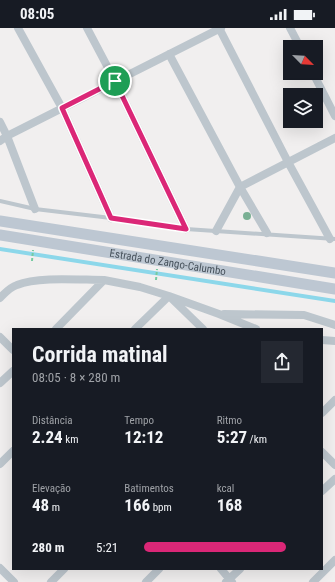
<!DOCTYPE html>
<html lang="pt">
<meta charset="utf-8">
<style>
:root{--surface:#171b24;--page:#242831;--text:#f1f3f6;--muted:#9ea1a6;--accent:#db2777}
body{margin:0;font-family:"Roboto Condensed",sans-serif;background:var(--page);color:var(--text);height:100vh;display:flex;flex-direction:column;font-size:15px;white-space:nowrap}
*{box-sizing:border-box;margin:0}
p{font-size:13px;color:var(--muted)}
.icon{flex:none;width:22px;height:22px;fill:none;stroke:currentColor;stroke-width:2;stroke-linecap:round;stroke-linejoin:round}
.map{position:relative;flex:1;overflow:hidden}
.panel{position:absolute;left:12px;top:300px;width:311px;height:242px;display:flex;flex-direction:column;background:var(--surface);border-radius:0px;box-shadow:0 4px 16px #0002}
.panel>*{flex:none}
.needle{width:26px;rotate:114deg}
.fabs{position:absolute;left:283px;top:12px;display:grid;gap:8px}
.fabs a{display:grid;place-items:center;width:40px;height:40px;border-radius:0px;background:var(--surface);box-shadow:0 4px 16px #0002;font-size:20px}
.pin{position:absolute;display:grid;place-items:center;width:34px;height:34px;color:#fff;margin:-17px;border:2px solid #fff;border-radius:50%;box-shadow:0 1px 4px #0007}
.round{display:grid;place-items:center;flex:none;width:42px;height:42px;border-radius:0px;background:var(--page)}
.head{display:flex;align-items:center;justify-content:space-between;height:68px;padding:0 20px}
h1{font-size:22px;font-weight:700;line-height:30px}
.figures{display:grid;grid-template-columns:repeat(3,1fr);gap:6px;height:68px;padding:4px 20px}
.figures div{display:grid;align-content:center}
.figures b{font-size:17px;font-weight:700}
.figures small{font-size:11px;font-weight:400}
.figures p{font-size:11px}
ul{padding:0 20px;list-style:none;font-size:13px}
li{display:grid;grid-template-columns:64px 48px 1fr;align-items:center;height:30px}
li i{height:10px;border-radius:5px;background:var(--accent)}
.status{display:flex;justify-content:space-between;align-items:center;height:28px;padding:0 20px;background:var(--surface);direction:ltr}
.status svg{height:11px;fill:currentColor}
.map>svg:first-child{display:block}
</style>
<div class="status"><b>08:05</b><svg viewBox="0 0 49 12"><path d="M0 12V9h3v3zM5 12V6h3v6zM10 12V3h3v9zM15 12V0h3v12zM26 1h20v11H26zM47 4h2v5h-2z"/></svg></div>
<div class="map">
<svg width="335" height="554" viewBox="0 0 335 554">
<rect width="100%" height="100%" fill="#f1efef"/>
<path fill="#8cd7ea" d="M0,219L335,271V275L0,223Z"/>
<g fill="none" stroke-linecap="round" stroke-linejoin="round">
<path stroke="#76cba1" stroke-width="2" stroke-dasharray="3 2" stroke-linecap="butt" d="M32,233L33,222
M156,252L157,241"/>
<path stroke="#bdc6cd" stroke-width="4" d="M0,173L35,181L111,190L186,201L335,211"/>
<path stroke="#bdc6cd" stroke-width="8" d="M18,0L62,80L111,190
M87,0L115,53L186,201
M219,0L288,134L330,211
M290,0L300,19
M169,26L240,159L267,205
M313,45L335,88
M0,94L7,108L35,181
M0,113L7,108L221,0
M216,203L240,159L335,110
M0,270C5,265 10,259 17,257C38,248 81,252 104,252
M224,286L304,287L335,297
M56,301L104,252L140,259L169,268L203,301
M135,301L169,268L219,286L256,301
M0,309L13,322
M322,312L335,313
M0,355L13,343
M322,385L335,372
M322,424L335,437
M0,436L13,423
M322,463L335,451
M0,540L14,554
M221,541L232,554
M51,554L64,541
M146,554L159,541
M226,554L240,541
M313,554L335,532"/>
<g stroke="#bdc7d2" stroke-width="11">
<path d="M0,193L335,245"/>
<path id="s1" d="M0,207L335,261"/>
</g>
</g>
<circle fill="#7ab094" cx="247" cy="188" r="4"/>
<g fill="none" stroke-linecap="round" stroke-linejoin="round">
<defs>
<path id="route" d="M115,53L186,201L111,190L62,80Z"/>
</defs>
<use href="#route" stroke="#fff" stroke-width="8"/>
<use href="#route" stroke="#db2777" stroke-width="5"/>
</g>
<g text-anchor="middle" stroke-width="3.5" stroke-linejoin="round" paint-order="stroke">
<g font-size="11" fill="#47525c" stroke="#fff">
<text dy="4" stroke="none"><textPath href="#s1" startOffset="170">Estrada do Zango-Calumbo</textPath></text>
</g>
</g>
</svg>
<div class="fabs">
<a><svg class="needle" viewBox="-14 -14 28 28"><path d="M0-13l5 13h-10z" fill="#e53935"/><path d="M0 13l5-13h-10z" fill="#9ea1a6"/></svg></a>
<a><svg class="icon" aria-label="layers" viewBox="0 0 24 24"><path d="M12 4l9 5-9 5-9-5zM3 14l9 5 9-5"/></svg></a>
</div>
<div class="pin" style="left:115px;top:53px;background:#1e9e55"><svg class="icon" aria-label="arrive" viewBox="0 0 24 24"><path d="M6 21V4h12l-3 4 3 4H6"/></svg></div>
<section class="panel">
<div class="head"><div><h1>Corrida matinal</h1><p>08:05 · 8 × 280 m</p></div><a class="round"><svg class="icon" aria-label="share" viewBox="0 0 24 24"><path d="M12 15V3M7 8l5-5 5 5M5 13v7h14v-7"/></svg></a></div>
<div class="figures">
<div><p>Distância</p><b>2.24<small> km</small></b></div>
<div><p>Tempo</p><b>12:12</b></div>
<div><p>Ritmo</p><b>5:27<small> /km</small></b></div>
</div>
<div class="figures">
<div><p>Elevação</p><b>48<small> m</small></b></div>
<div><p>Batimentos</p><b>166<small> bpm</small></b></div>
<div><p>kcal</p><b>168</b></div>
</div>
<ul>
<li><b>280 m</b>5:21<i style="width:89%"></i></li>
</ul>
</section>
</div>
